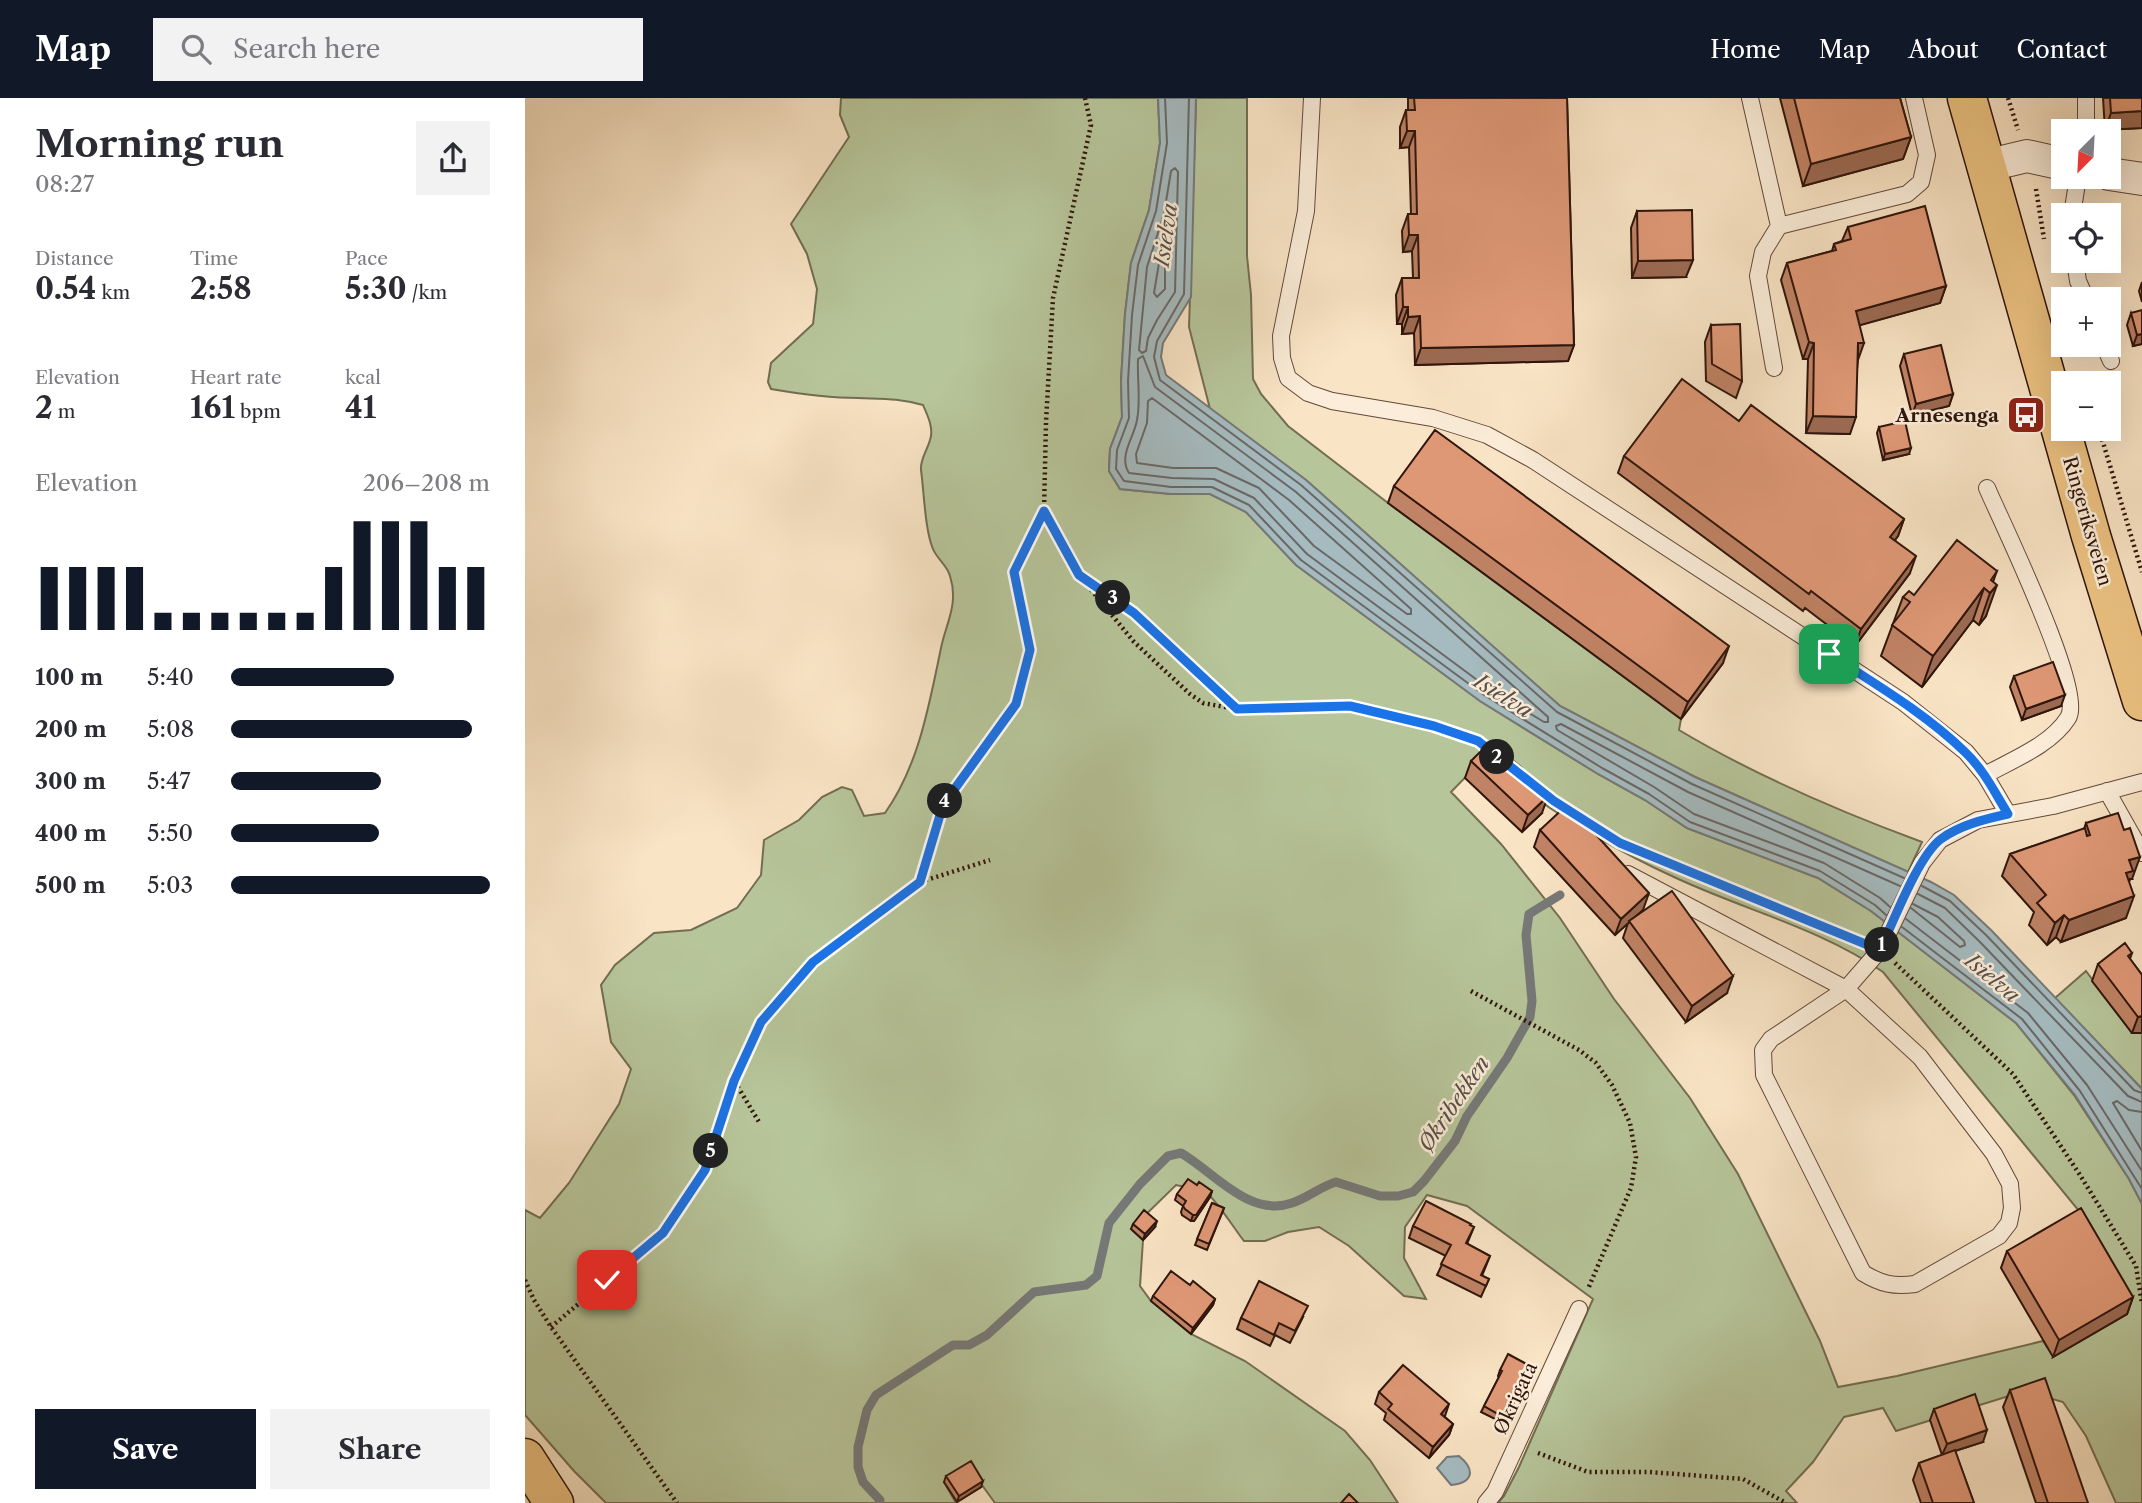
<!DOCTYPE html>
<meta charset="utf-8">
<style>
:root{--surface:#fff;--page:#f2f2f3;--text:#2b2b33;--muted:#7c7c81;--accent:#111827}
body{margin:0;font-family:"Libre Caslon Text",serif;background:var(--page);color:var(--text);height:100vh;display:flex;flex-direction:column;font-size:26px;white-space:nowrap}
*{box-sizing:border-box;margin:0}
p{font-size:23px;color:var(--muted)}
.icon{flex:none;width:38px;height:38px;fill:none;stroke:currentColor;stroke-width:2;stroke-linecap:round;stroke-linejoin:round}
.map{position:relative;flex:1;overflow:hidden}
.side{display:flex;flex-direction:column;background:var(--surface);width:525px}
.side>*{flex:none}
.needle{width:46px;rotate:204deg}
.buttons{position:absolute;left:1526px;top:21px;display:grid;gap:14px}
.buttons a{display:grid;place-items:center;width:70px;height:70px;border-radius:0px;background:var(--surface);box-shadow:0 7px 28px #0002;font-size:35px}
.pin{position:absolute;display:grid;place-items:center;width:60px;height:60px;color:#fff;margin:-30px;border-radius:14px;box-shadow:0 4px 10px #0006}
.km{position:absolute;width:35px;height:35px;margin:-18px;border-radius:50%;background:#222;color:#fff;font-size:19px;line-height:35px;text-align:center}
.round{display:grid;place-items:center;flex:none;width:74px;height:74px;border-radius:0px;background:var(--page)}
.headline{display:flex;align-items:center;justify-content:space-between;height:119px;padding:0 35px}
h1{font-size:38px;font-weight:700;line-height:52px}
.metrics{display:grid;grid-template-columns:repeat(3,1fr);gap:10px;height:119px;padding:7px 35px}
.metrics div{display:grid;align-content:center}
.metrics b{font-size:30px;font-weight:700}
.metrics small{font-size:19px;font-weight:400}
.metrics p{font-size:19px}
.chart{height:196px;padding:14px 35px}
.chart p{display:flex;justify-content:space-between}
.chart svg{width:100%;height:126px;margin-top:7px;stroke:var(--accent);stroke-width:6}
.button{display:flex;gap:14px;margin-top:auto;padding:14px 35px}
.button a{flex:1;height:80px;border-radius:0px;background:var(--accent);color:#fff;font-size:28px;font-weight:700;line-height:80px;text-align:center}
.button a+a{background:var(--page);color:var(--text)}
ul{padding:0 35px;list-style:none;font-size:23px}
li{display:grid;grid-template-columns:112px 84px 1fr;align-items:center;height:52px}
li i{height:18px;border-radius:9px;background:var(--accent)}
header{display:flex;align-items:center;gap:42px;box-sizing:border-box;height:98px;padding:0 35px;background:var(--accent);color:#fff}
header strong{font-size:33px}
nav{display:flex;gap:38px;margin-inline-start:auto;font-size:24px}
.search{width:490px;height:63px;background:var(--page);display:flex;align-items:center;gap:18px;box-sizing:border-box;padding:0 24px;border-radius:0px;color:var(--muted);font-size:26px}
main{display:flex;flex:1;min-height:0}
.map>svg:first-child{display:block}
</style>
<header>
<strong>Map</strong>
<div class="search"><svg class="icon" aria-label="search" viewBox="0 0 24 24"><circle cx="10" cy="10" r="6"/><path d="M15 15l6 6"/></svg>Search here</div>
<nav><a>Home</a><a>Map</a><a>About</a><a>Contact</a></nav>
</header>
<main>
<section class="side">
<div class="headline"><div><h1>Morning run</h1><p>08:27</p></div><a class="round"><svg class="icon" aria-label="share" viewBox="0 0 24 24"><path d="M12 15V3M7 8l5-5 5 5M5 13v7h14v-7"/></svg></a></div>
<div class="metrics">
<div><p>Distance</p><b>0.54<small> km</small></b></div>
<div><p>Time</p><b>2:58</b></div>
<div><p>Pace</p><b>5:30<small> /km</small></b></div>
</div>
<div class="metrics">
<div><p>Elevation</p><b>2<small> m</small></b></div>
<div><p>Heart rate</p><b>161<small> bpm</small></b></div>
<div><p>kcal</p><b>41</b></div>
</div>
<div class="chart"><p><span>Elevation</span>206–208 m</p>
<svg viewBox="0 0 160 44" preserveAspectRatio="none"><path d="M5 44V22M15 44V22M25 44V22M35 44V22M45 44V38M55 44V38M65 44V38M75 44V38M85 44V38M95 44V38M105 44V22M115 44V6M125 44V6M135 44V6M145 44V22M155 44V22"/></svg>
</div>
<ul>
<li><b>100 m</b>5:40<i style="width:63%"></i></li>
<li><b>200 m</b>5:08<i style="width:93%"></i></li>
<li><b>300 m</b>5:47<i style="width:58%"></i></li>
<li><b>400 m</b>5:50<i style="width:57%"></i></li>
<li><b>500 m</b>5:03<i style="width:100%"></i></li>
</ul>
<div class="button"><a>Save</a><a>Share</a></div>
</section>
<div class="map">
<svg width="1617" height="1405" viewBox="0 0 1617 1405">
<rect width="100%" height="100%" fill="#f9e4c5"/>
<filter id="stains"><feTurbulence type="fractalNoise" baseFrequency=".00286" numOctaves="4"/><feColorMatrix values="0 0 0 0 .2 0 0 0 0 .09 0 0 0 0 .02 0 0 0 .5 -.17"/></filter>
<radialGradient id="worn" r=".72"><stop offset=".6" stop-color="#630" stop-opacity="0"/><stop offset="1" stop-color="#630" stop-opacity=".3"/></radialGradient>
<path fill="#b7c59a" stroke="#736d52" stroke-width="2" fill-rule="evenodd" d="M316,0H633L635,45L624,112L606,165L600,216L596,283L597,319L585,351L584,373L595,391L646,396H685L721,414L771,467L955,603L1073,676L1120,702L1162,730L1293,780L1346,813L1491,925L1549,997L1604,1081L1617,1106V1405H1591L1561,1338L1538,1304L1514,1297H1487L1371,1333L1358,1310L1319,1319L1288,1364L1261,1393L1272,1405H973L979,1398L994,1369L1068,1201L942,1108L902,1097L880,1129L879,1160L901,1201L879,1198L824,1148L794,1129L763,1134L740,1143H719C710,1132 689,1098 680,1094C671,1090 660,1089 651,1087L606,1131L618,1142L615,1188L626,1203L666,1236L720,1263L820,1333L845,1362L873,1405H470L444,1369L419,1384L431,1405H81L49,1373L0,1317V1112L15,1120L44,1085L94,1006L106,971L86,944L76,887L90,867L129,835L166,832L212,810L236,777L239,742L274,722L297,699L317,689L327,692L339,718L360,715C394,667 404,607 416,550C421,525 434,506 425,478C423,468 412,461 408,451C400,433 399,393 396,372C395,361 402,353 405,342C409,331 403,318 398,307C373,300 359,301 333,300C304,300 275,296 246,291L243,284L246,265L288,226L292,191L282,156L266,126L324,39L315,17ZM958,661C1017,708 1081,748 1149,779C1219,812 1295,830 1358,874L1559,1119L1528,1258L1518,1243L1372,1278L1313,1289L1295,1243L1213,1076L1165,1000L1089,901L1035,820L976,746L926,694Z
M671,0H722V158L726,197L728,281L736,296L763,328L863,405L1156,621L1154,632C1231,678 1313,713 1397,744L1383,774L1170,679L1035,608L781,382L685,311L664,229Z
M1561,873L1607,935H1617V991L1530,900Z"/>
<path fill="#a5bbc0" stroke="#767978" stroke-width="2" d="M633,0H671L666,199L638,245L636,259L641,277L781,382L1035,608L1170,679L1406,784L1429,797L1467,833L1617,991V1106L1604,1081L1550,997L1491,925L1346,813L1293,780L1162,730L1120,702L1073,676L955,603L771,467L721,414L685,396H646L595,391L584,373L585,351L597,319L596,283L600,216L606,165L624,112L635,45Z
M934,1358C951,1372 948,1385 926,1387L912,1370L922,1359Z"/>
<g fill="none" stroke-linecap="round" stroke-linejoin="round">
<path stroke="#6a6866" stroke-width="2" d="M640,0L642,45L631,113L613,167L607,217L603,283L604,320L592,352L591,371L599,383L646,389H687L724,407L776,462L959,597L1077,670L1124,696L1165,724L1295,773L1350,807L1361,817
M664,0L659,196L632,243L629,259L635,282L776,387L1032,614L1167,686L1379,780
M650,70L653,74L650,194L632,222L623,240L621,253L617,255L614,252L622,169L639,116L646,73Z
M638,164L640,167V191L632,199L629,195L634,165Z
M618,258L630,289L771,394L1023,619V624H1019L963,590L782,456L729,400L689,381L647,380L604,375C593,358 609,340 612,322C616,303 612,281 613,261Z
M627,300L764,402L886,511V516H882L789,448L734,390L691,370H648L612,365L611,356L622,325L623,303Z
M1397,788L1425,803L1462,838L1609,992L1617,995
M1393,796L1420,810L1455,844L1603,998L1617,1004
M1365,809L1355,800L1299,765L1169,716L1129,689L1032,632L1031,628L1036,626L1163,694L1375,788
M1386,810L1435,849L1440,847L1439,843L1413,819L1388,806
M1381,821L1503,915L1562,987L1617,1073
M1377,829L1497,921L1555,993L1617,1091
M1617,1014L1604,1012L1592,1003L1588,1005L1617,1053"/>
<path stroke="#767978" stroke-width="9" d="M354,1405L355,1402L338,1384L333,1369V1349L342,1312L351,1297L428,1247H444L462,1237L509,1194L561,1187L572,1178L584,1125L615,1086L643,1058L656,1055C689,1074 724,1120 767,1105C782,1100 795,1089 811,1084L855,1098H873L888,1094L899,1083L930,1043L942,1018L982,960L1005,919L1007,903L1001,837L1004,816L1035,797"/>
<defs>
<path id="service" d="M787,0L781,113L756,238L757,260L763,280L783,295L807,303L908,320L962,337L1008,362L1378,604L1441,654L1460,677L1483,716
M1225,0L1254,128L1238,154L1233,178L1249,270
M1561,33V0
M1547,117L1553,79
M1254,128L1382,96L1396,84L1402,57L1389,0
M1550,163L1553,183L1561,201
M1579,247L1586,263
M1460,677C1487,662 1526,647 1543,620C1560,594 1477,425 1462,390
M1582,693L1617,755
M1103,776L1321,891L1395,959L1469,1056L1485,1086L1487,1110L1484,1125L1474,1138L1390,1186C1369,1189 1356,1186 1338,1175L1239,977L1238,952L1246,941L1321,891L1355,852L1397,765L1415,742L1453,722L1528,708L1617,684
M961,1405L970,1394L1054,1211"/>
<path id="minor" d="M1460,68L1502,58L1538,66
M1584,76L1617,81"/>
<path id="primary" d="M1442,0L1566,438L1617,603"/>
<path id="motorway" d="M0,1360L29,1405"/>
</defs>
<use href="#service" stroke="#62493a" stroke-width="18"/>
<use href="#minor" stroke="#62493a" stroke-width="34"/>
<use href="#primary" stroke="#2f150b" stroke-width="41"/>
<use href="#motorway" stroke="#2f150b" stroke-width="41"/>
<path stroke="#2f150b" stroke-width="4.5" stroke-dasharray="2 3.5" stroke-linecap="butt" d="M560,0L566,27L528,200L521,324L519,413L554,477L609,515L712,611L825,608L909,628L953,644L962,651
M1483,0L1493,32
M1511,91L1519,141
M1574,331L1617,474
M559,483L609,544L665,596L678,605L711,611
M1019,695L1043,712
M1053,719L1095,745L1336,844
M395,783L418,707L491,606L505,552L489,474L519,413
M1370,865L1488,976L1555,1077L1611,1168L1617,1206
M946,893L1054,952L1071,965L1087,987L1105,1025L1111,1059L1106,1090L1063,1191
M210,984L234,1024
M0,1182L9,1202L26,1229L152,1405
M26,1229L138,1135L180,1072L209,983L236,924L288,864L395,784L465,762
M1013,1355L1063,1374H1124L1218,1381L1261,1405"/>
<use href="#service" stroke="#fbedd9" stroke-width="16"/>
<use href="#minor" stroke="#fbedd9" stroke-width="32"/>
<use href="#primary" stroke="#ecc282" stroke-width="38"/>
<use href="#motorway" stroke="#ecc282" stroke-width="38"/>
</g>
<path fill="#c08365" stroke="#2f150b" stroke-width="2" d="M883,0H1042L1049,247L1043,263L890,267L889,235L877,236V226H872L871,197L877,180H888L887,153L878,154L877,133L883,116H886L884,49L875,50V29L881,12H883Z
M1255,0H1375L1386,39L1378,61L1278,88Z
M1578,0H1617V30L1580,32Z
M1112,113L1161,179L1107,180L1106,130Z
M1323,129L1421,188L1415,205L1334,227L1333,262L1325,336L1281,335L1283,261H1278L1256,182L1262,165L1307,153L1309,146L1317,143Z
M1617,184V204L1614,193Z
M1606,215L1617,246L1608,248L1602,227Z
M1186,227L1217,283L1211,300L1181,283L1180,244Z
M1379,256L1428,296L1424,308L1387,317L1375,268Z
M1214,323L1379,421L1373,438L1370,442L1385,475L1330,548L1280,510L1278,513L1093,375L1099,358Z
M1354,329L1384,356L1358,362L1352,335Z
M869,388L1198,565L1156,621L863,405Z
M1472,473L1468,484L1461,518L1454,527L1448,522L1397,589L1356,558L1378,499L1389,497Z
M1489,578L1536,608L1497,622L1485,589Z
M946,663L1017,715L997,734L940,680Z
M1561,725L1607,781H1605L1604,784L1601,820L1536,844L1531,839L1522,847L1504,827L1509,814L1477,778L1485,756L1559,731Z
M1015,732L1118,812L1109,820L1202,895L1161,924L1098,840L1103,825L1090,837L1009,749Z
M1607,855L1605,861L1617,877V935H1607L1567,883L1573,866Z
M672,1087L687,1093L685,1099L669,1123H666L657,1117L656,1114L658,1108L650,1102L652,1096Z
M687,1105L699,1110L682,1152L670,1147Z
M608,1126L630,1129L618,1142L606,1131Z
M888,1128H945L949,1129L942,1146L965,1158L957,1178L964,1181L956,1199L912,1177L921,1158L884,1140Z
M1482,1153L1608,1199L1602,1216L1528,1259L1476,1170Z
M665,1187L690,1201L688,1207L666,1236L626,1203L628,1198Z
M778,1219L765,1245L750,1237L745,1248L712,1231L716,1220Z
M1007,1269L978,1325L956,1314L974,1279L973,1278L975,1272Z
M1485,1292L1563,1405H1511L1478,1309Z
M854,1294L919,1318L928,1326L924,1337L904,1360L859,1322L861,1315L850,1306Z
M1409,1311L1458,1344L1430,1353L1449,1405H1396L1388,1382L1394,1365L1417,1357L1405,1322Z
M421,1378L456,1389L432,1404L419,1384Z"/>
<path fill="#9c6a53" stroke="#2f150b" stroke-width="2" d="M1617,13V30L1580,32L1586,15Z
M882,33H890L884,49L875,50Z
M1386,39L1378,61L1278,88L1286,66Z
M884,137H893L887,153L878,154Z
M1168,162L1161,179L1107,180L1113,163Z
M1421,188L1415,205L1325,230L1331,213Z
M878,209H883L877,226H872Z
M895,218L889,235L877,236L883,219Z
M1617,236V246L1608,248L1612,237Z
M1284,244L1289,245L1283,261H1278Z
M1333,245H1339L1333,262Z
M1049,247L1043,263L890,267L896,250Z
M1428,296L1424,308L1387,317L1391,306Z
M1288,318L1331,319L1325,336L1281,335Z
M1386,350L1384,356L1358,362L1360,356Z
M1379,421L1373,438L1359,456L1365,439Z
M1391,458L1385,475L1330,548L1336,531Z
M1472,487L1461,518L1454,527L1465,495Z
M1459,490L1448,522L1397,589L1408,558Z
M1204,548L1198,565L1156,621L1163,604Z
M1540,597L1536,608L1497,622L1501,611Z
M1023,698L1017,715L997,734L1003,717Z
M1615,759L1607,781H1605L1600,795L1598,783L1604,762Z
M1124,795L1118,812L1090,837L1096,821Z
M1609,798L1601,820L1536,844L1544,822Z
M1539,817L1531,839L1522,847L1530,825Z
M1208,878L1202,895L1161,924L1167,908Z
M1617,918V935H1607L1613,919Z
M687,1093L685,1099L669,1123H666L668,1117Z
M632,1123L630,1129L618,1142L620,1136Z
M1608,1199L1602,1216L1528,1259L1534,1242Z
M690,1201L688,1207L666,1236L668,1230Z
M1007,1269L1005,1275L978,1325L980,1320Z
M924,1306L920,1318L912,1327L916,1316Z
M928,1326L924,1337L904,1360L908,1349Z
M1462,1332L1458,1344L1417,1357L1422,1346Z
M458,1383L456,1389L432,1404L434,1398Z"/>
<path fill="#df9876" stroke="#2f150b" stroke-width="2" d="M889,0H1042L1049,247L896,250L895,218L883,219V209H878L877,180H894L893,137H884L883,116H892L890,33H882L881,12H890Z
M1269,0H1375L1386,39L1286,66Z
M1585,0H1617V13L1586,15Z
M1400,108L1421,188L1331,213L1339,245H1333L1331,319L1288,318L1289,245L1284,244L1262,165L1311,152L1309,146L1326,141L1323,129Z
M1167,112L1168,162L1113,163L1112,113Z
M1617,212V236L1612,237L1606,215Z
M1215,226L1217,283L1187,266L1186,227Z
M1416,247L1428,296L1391,306L1379,256Z
M1157,281L1214,323L1226,307L1379,421L1365,439L1391,458L1336,531L1286,493L1284,496L1099,358Z
M1380,323L1386,350L1360,356L1354,329Z
M910,332L1204,548L1163,604L869,388Z
M1432,442L1472,473L1466,482L1472,487L1465,495L1459,490L1408,558L1367,527L1385,504L1378,499L1384,493L1389,497Z
M1528,564L1540,597L1501,611L1489,578Z
M965,644L996,669L1023,698L1003,717L946,663Z
M1043,706L1124,795L1096,821L1015,732Z
M1593,715L1599,732L1605,730L1615,759L1604,762L1608,773L1601,775L1609,798L1544,822L1539,817L1530,825L1512,805L1521,797L1485,756L1560,730L1562,738L1565,737L1561,725Z
M1147,793L1208,878L1167,908L1104,823Z
M1600,845L1607,855L1603,858L1617,877V918L1613,919L1573,866Z
M663,1081L672,1087L674,1084L687,1093L671,1117H668L660,1111L658,1108L661,1103L652,1096Z
M901,1103L946,1126L945,1127L949,1129L941,1145L965,1158L956,1177L964,1181L961,1188L916,1166L926,1147L888,1128Z
M687,1105L699,1110L684,1146L672,1141Z
M1556,1110L1608,1199L1534,1242L1482,1153Z
M619,1112L632,1123L620,1136L608,1126Z
M646,1173L665,1187L668,1183L690,1201L668,1230L628,1198Z
M734,1183L783,1208L770,1233L754,1225L749,1237L716,1220Z
M983,1256L1007,1269L980,1320L959,1308L977,1273L975,1272Z
M878,1267L924,1306L916,1316L928,1326L908,1349L863,1311L867,1306L854,1294Z
M1520,1280L1563,1405H1523L1485,1292Z
M1450,1296L1462,1332L1422,1346L1409,1311Z
M1430,1352L1449,1405H1408L1394,1365Z
M446,1363L458,1383L434,1398L421,1378Z
M824,1396L833,1405H816Z"/>
<g fill="none" stroke-linecap="round" stroke-linejoin="round">
<defs>
<path id="route" d="M82,1182L138,1135L180,1072L209,983L236,924L288,864L395,784L418,707L491,606L505,552L489,474L519,413L554,477L609,515L712,611L825,608L909,628L953,643L1029,703L1095,745L1355,852C1368,825 1393,758 1416,741C1435,727 1460,721 1483,716C1470,695 1459,672 1440,654C1400,615 1350,586 1304,556"/>
</defs>
<use href="#route" stroke="#fff" stroke-width="14"/>
<use href="#route" stroke="#1a73e8" stroke-width="9"/>
</g>
<defs>
<symbol id="bus-square" viewBox="-11 -11 22 22"><rect x="-9" y="-9" width="18" height="18" rx="4" fill="#8f2418" stroke="#fbedd9"/><path d="M-5-6H5V4H4V6H2V4H-2V6H-4V4H-5ZM-3.5-4V0h7V-4ZM-3.5 1.2v1.5H-2V1.2ZM2 1.2v1.5H3.5V1.2Z" fill="#fff"/></symbol>
</defs>
<g fill-rule="evenodd">
<use href="#bus-square" x="1479" y="295" width="44" height="44"/>
</g>
<g text-anchor="middle" stroke-width="5" stroke-linejoin="round" paint-order="stroke">
<g font-size="19" font-weight="bold" fill="#2f150b" stroke="#fbedd9" text-anchor="end">
<text x="1474" y="324">Arnesenga</text>
</g>
<g font-size="19" fill="#2f150b" stroke="#fbedd9">
<text transform="translate(1563 423) rotate(74)" y="7">Ringeriksveien</text>
<text transform="translate(990 1300) rotate(-65)" y="7">Økrigata</text>
</g>
<g font-size="21" font-style="italic" fill="#584f4a" stroke="#fbedd9">
<text transform="translate(641 137) rotate(-82)" y="7">Isielva</text>
<text transform="translate(978 598) rotate(32)" y="7">Isielva</text>
<text transform="translate(1467 880) rotate(40)" y="7">Isielva</text>
<text transform="translate(929 1006) rotate(-56)" y="7">Økribekken</text>
</g>
</g>
<rect width="100%" height="100%" filter="url(#stains)"/>
<rect width="100%" height="100%" fill="url(#worn)"/>
</svg>
<div class="buttons">
<a><svg class="needle" viewBox="-14 -14 28 28"><path d="M0-13l5 13h-10z" fill="#e53935"/><path d="M0 13l5-13h-10z" fill="#7c7c81"/></svg></a>
<a><svg class="icon" aria-label="locate" viewBox="0 0 24 24"><circle cx="12" cy="12" r="6"/><path d="M12 2v4M12 18v4M2 12h4M18 12h4"/></svg></a>
<a>+</a>
<a>−</a>
</div>
<div class="pin" style="left:1304px;top:556px;background:#1e9e55"><svg class="icon" aria-label="arrive" viewBox="0 0 24 24"><path d="M6 21V4h12l-3 4 3 4H6"/></svg></div>
<div class="pin" style="left:82px;top:1182px;background:#d93025"><svg class="icon" aria-label="check" viewBox="0 0 24 24"><path d="M5 12l5 5 9-10"/></svg></div>
<b class="km" style="left:1357px;top:847px">1</b>
<b class="km" style="left:972px;top:659px">2</b>
<b class="km" style="left:588px;top:500px">3</b>
<b class="km" style="left:420px;top:703px">4</b>
<b class="km" style="left:186px;top:1053px">5</b>
</div>
</main>
